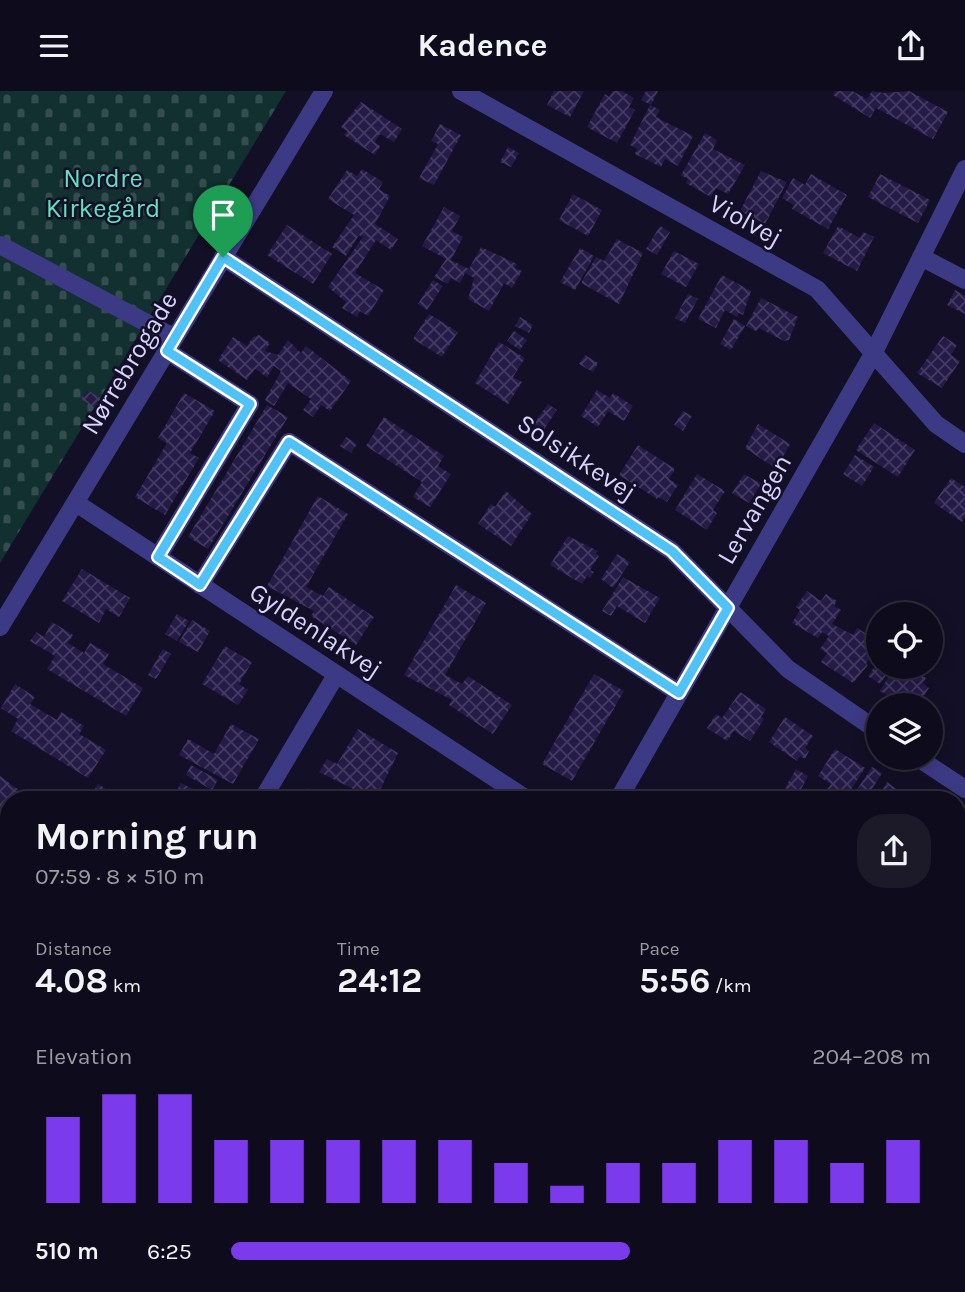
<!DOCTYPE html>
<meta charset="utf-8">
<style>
:root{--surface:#0e0b1c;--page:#1c1929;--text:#f1f3f6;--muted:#9b9ba3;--line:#2e2b3b;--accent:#7c3aed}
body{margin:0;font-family:Karla,sans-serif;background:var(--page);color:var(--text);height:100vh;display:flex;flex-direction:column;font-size:26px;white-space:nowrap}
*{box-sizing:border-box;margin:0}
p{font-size:23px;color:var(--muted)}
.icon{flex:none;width:38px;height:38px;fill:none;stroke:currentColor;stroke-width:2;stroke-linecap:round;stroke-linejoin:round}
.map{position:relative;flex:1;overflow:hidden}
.side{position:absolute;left:0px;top:700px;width:966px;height:502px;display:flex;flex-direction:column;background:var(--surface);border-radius:28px 28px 0 0;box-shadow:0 4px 18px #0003,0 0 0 2px var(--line)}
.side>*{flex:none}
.buttons{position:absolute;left:866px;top:511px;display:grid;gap:14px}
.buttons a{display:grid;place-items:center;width:77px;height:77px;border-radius:50%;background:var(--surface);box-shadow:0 4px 18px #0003,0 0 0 2px var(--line);font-size:35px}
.pin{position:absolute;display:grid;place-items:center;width:60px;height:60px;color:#fff;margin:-72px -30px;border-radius:50% 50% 50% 0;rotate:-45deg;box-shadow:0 0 7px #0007}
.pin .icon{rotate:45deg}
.round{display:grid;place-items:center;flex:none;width:74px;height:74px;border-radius:28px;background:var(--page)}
.head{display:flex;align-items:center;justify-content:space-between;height:119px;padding:0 35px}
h1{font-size:38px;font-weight:700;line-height:52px}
.figures{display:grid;grid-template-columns:repeat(3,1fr);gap:10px;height:119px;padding:7px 35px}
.figures div{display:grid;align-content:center}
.figures b{font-size:35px;font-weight:700}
.figures small{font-size:19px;font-weight:400}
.figures p{font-size:19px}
.chart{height:196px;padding:14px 35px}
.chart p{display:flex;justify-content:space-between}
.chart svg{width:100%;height:126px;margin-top:7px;stroke:var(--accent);stroke-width:6}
ul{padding:0 35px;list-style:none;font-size:23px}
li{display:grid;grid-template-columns:112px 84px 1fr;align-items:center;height:52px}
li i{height:18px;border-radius:9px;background:var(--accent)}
header{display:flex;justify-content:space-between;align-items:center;height:91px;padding:0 35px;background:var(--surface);font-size:32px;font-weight:700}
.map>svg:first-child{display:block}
</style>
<header><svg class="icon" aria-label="menu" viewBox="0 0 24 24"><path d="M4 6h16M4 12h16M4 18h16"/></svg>Kadence<svg class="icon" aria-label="share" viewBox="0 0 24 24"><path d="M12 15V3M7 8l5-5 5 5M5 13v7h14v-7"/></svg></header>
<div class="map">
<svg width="965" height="1201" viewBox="0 0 965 1201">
<defs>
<pattern id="cemetery-stones" width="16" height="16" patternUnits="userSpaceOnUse" patternTransform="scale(1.75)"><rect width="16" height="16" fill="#12302f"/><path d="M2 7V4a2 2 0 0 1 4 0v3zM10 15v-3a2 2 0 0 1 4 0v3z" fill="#344d4e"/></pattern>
<pattern id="building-cross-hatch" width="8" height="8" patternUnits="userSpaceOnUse" patternTransform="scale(1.75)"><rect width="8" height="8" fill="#241b47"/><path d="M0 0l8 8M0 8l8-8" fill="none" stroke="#433b63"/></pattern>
</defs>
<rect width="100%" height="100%" fill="#130f26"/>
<path fill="url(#cemetery-stones)" d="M0,0H286L0,472Z"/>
<path fill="url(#building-cross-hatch)" d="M554,0H584L570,26L547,14Z
M613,0H622L634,7L629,16L635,19L617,52L587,36L605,3L609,6Z
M646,0H658L651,14L641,9Z
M835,0H852L867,8L872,0L883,2L909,0L948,21L933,48L876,17L870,27L833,4Z
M361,11L402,38L394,51L380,43L375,51L380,55L375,64L344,44L347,40L341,36Z
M650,14L660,19L656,26L693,45L678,75L665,68L661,76L635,63L637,58L630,54Z
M440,33L461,44L434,94L419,87L438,53L431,50Z
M705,42L717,49L713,58L745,74L728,103L716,97L711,106L686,92L688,88L681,84Z
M508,56L519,62L511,76L500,71Z
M362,78L383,91L379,98L390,105L375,133L398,148L391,159L376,149L355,182L384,199L368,225L360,220L357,226L342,217L346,211L328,196L363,146L359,144L346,165L332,156L354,124L328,108L347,79L357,85Z
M761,80L787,91L765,133L740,120Z
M811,83L847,104L828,138L792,118L794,114L782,107L793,87L805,94Z
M880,83L930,109L918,132L868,106Z
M573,103L602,119L588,145L559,129Z
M444,116L460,125L452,140L463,146L451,169L469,178L481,156L517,173L515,177L522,180L512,197L504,192L489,220L468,208L474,187L465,182L460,192L451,187L448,193L434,186L446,168L422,155Z
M287,134L332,163L313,193L267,164Z
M660,135L670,141L657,164L646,158Z
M838,135L860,147L863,141L874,146L857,180L823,162Z
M617,148L643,162L619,213L581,192L596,166L604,170Z
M580,157L594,165L575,199L560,191Z
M674,160L699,173L686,196L661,183Z
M722,184L751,200L743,224L739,222L737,226L725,219L716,237L698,228Z
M433,189L443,195L427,219L418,213Z
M955,199L965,205V223L947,214Z
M688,203L698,208L685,232L675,227Z
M761,207L798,226L789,249L784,250L759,237L756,240L746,235Z
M429,223L458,241L442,266L413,248Z
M520,226L533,234L529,242L515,235Z
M734,228L745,235L731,259L720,253Z
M514,240L527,249L520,259L507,250Z
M259,244L270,252L265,260L278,264L288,249L301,262L306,255L351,290L330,320L321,314L313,326L303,319L311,308L288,292L274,315L265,309L281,280L274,275L267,286L255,278L247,289L218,269L233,246L247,255L253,246Z
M943,245L957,254L951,264L960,270L942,297L917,282Z
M499,251L525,267L513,286L522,291L508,313L475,292Z
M585,264L598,272L593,281L579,273Z
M87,299L101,307L95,317L81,308Z
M597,299L610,307L613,302L633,315L624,330L608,320L598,336L581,325Z
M184,302L215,320L190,362L199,367L165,424L135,406L167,352L158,347Z
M548,313L557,319L543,340L533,334Z
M267,314L288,326L208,458L188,446Z
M683,320L692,325L683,340L674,334Z
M384,326L444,365L438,375L451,383L430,416L413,406L422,391L366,355Z
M874,332L915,359L898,386L856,359Z
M758,333L790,353L776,378L745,357Z
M346,346L357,353L351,362L340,355Z
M638,354L675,378L669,388L678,394L667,411L658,406L657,408L619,384Z
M855,364L874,376L862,395L843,383Z
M697,383L725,400L713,419L717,422L707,439L675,419Z
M744,383L761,393L749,412L732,402Z
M951,387L965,396V426L962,431L934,412Z
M506,400L532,423L511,455L478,433L491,413L495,416Z
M318,405L348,423L306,496L323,505L329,496L374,526L356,554L311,525L314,520L267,495Z
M568,445L598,460L596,463L599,465L590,479L594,481L590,487L587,485L582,493L550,474Z
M617,463L630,471L613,497L601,488Z
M82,478L130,507L119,526L106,518L99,532L62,510Z
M623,486L660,507L645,532L617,515L611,525L602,520Z
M456,494L486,512L445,584L462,593L468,585L512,614L493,643L449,614L452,609L404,584Z
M807,500L821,510L826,503L837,510L834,515L841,519L832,533L853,544L857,537L870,545L865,553L875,559L866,573L868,574L853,592L821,571L827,562L820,558L829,545L822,541L818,547L792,532L800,519L796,516Z
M177,523L189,530L177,550L165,543Z
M192,529L210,540L198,561L179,551Z
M52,531L73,544L68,552L84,562L90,552L109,563L103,573L143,597L126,625L47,578L55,565L30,550L36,541L44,546Z
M225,555L252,571L239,593L248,599L238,614L202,593Z
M163,558L171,563L156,588L148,584Z
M878,571V576H892L880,593L868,585Z
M894,576H900L910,584L914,578L926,587L923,592L929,597L918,614H893L884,608L887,604L880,600Z
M594,583L624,600L572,690L542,673Z
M15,593L35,606L30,613L57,629L61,621L84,635L79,643L106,659L88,687L11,640L18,628L1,617Z
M740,601L766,618L761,626L764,628L750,650L734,640L727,650L707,637L716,623L722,627Z
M785,626L813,645L805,657L809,660L805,668L800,665L797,670L769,651Z
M231,633L259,648L233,693L179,664L188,648L214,663Z
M358,638L398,662L375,709L319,681L327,668L337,673Z
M835,658L865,677L850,700L854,703L872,676L882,682L865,709H820L831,693L818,685Z
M191,674L218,689L212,699L186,684Z
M796,678L808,685L798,704L785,697Z
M0,685L27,705L25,709H9V740L0,735Z
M887,691L912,709H876Z
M181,692L195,699L193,703L203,709H181L174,705Z
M98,693L113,702L109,709H88Z
M308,697L327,709H301Z
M957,738L965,743V759L957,770Z
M0,894L9,899L7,912L0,908Z
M957,1095L965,1100V1125L957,1120Z
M957,1173L965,1178V1182L953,1201H940L929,1194H957Z
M381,1194H429L432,1197L430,1201H377Z
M527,1194H564L559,1201H523Z
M739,1194H756L751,1201H734Z
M757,1194L843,1195L859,1194L854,1201H764Z"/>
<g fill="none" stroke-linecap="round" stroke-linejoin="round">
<path stroke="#3d3a85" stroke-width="18" d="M461,0L817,198L936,333L965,353
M0,154L175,247
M223,166L672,460L788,578L878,640
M921,166L965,189
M76,412L528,709
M158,466L250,313L167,260
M200,494L289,351L679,602
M0,536L324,0
M918,667L965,698
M262,709L336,584
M618,709L873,263L965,78
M957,1134L965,1139
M95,1194L106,1201
M344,1194L355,1201
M684,1194L696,1201"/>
</g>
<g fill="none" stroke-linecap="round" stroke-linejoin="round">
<defs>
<path id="route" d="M223,166L672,460L728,517L679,602L289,351L200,494L158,466L250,313L167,260Z"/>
</defs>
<use href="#route" stroke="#fff" stroke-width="14"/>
<use href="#route" stroke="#4fc3f7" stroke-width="9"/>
</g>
<g text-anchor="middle" stroke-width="5" stroke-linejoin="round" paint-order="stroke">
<g font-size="26" fill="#5fe0c0" stroke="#130f26">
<text x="103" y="96">Nordre<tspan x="103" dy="30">Kirkegård</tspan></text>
</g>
<g font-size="26" fill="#d9d4ff" stroke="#130f26">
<text transform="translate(746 129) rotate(29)" y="9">Violvej</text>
<text transform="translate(129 272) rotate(-59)" y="9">Nørrebrogade</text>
<text transform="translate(577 366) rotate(33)" y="9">Solsikkevej</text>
<text transform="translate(754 418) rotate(-60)" y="9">Lervangen</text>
<text transform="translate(316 539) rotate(33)" y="9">Gyldenlakvej</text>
</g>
</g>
</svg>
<div class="buttons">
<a><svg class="icon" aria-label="locate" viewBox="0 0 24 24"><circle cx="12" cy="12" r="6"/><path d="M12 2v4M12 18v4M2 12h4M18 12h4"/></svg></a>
<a><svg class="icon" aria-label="layers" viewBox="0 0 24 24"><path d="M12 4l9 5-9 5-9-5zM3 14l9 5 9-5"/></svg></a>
</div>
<div class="pin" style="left:223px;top:166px;background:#1e9e55"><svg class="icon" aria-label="arrive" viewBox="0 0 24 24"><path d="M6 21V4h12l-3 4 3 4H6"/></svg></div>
<section class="side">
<div class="head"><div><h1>Morning run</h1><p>07:59 · 8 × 510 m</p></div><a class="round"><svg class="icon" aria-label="share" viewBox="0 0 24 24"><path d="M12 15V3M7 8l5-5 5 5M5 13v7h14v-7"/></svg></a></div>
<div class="figures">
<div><p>Distance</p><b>4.08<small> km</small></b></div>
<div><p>Time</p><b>24:12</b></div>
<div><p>Pace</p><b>5:56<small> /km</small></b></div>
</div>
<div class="chart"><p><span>Elevation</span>204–208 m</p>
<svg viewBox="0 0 160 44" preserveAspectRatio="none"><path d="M5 44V14M15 44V6M25 44V6M35 44V22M45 44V22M55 44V22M65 44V22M75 44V22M85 44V30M95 44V38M105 44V30M115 44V30M125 44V22M135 44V22M145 44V30M155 44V22"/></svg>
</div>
<ul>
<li><b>510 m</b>6:25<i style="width:57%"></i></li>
</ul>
</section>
</div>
